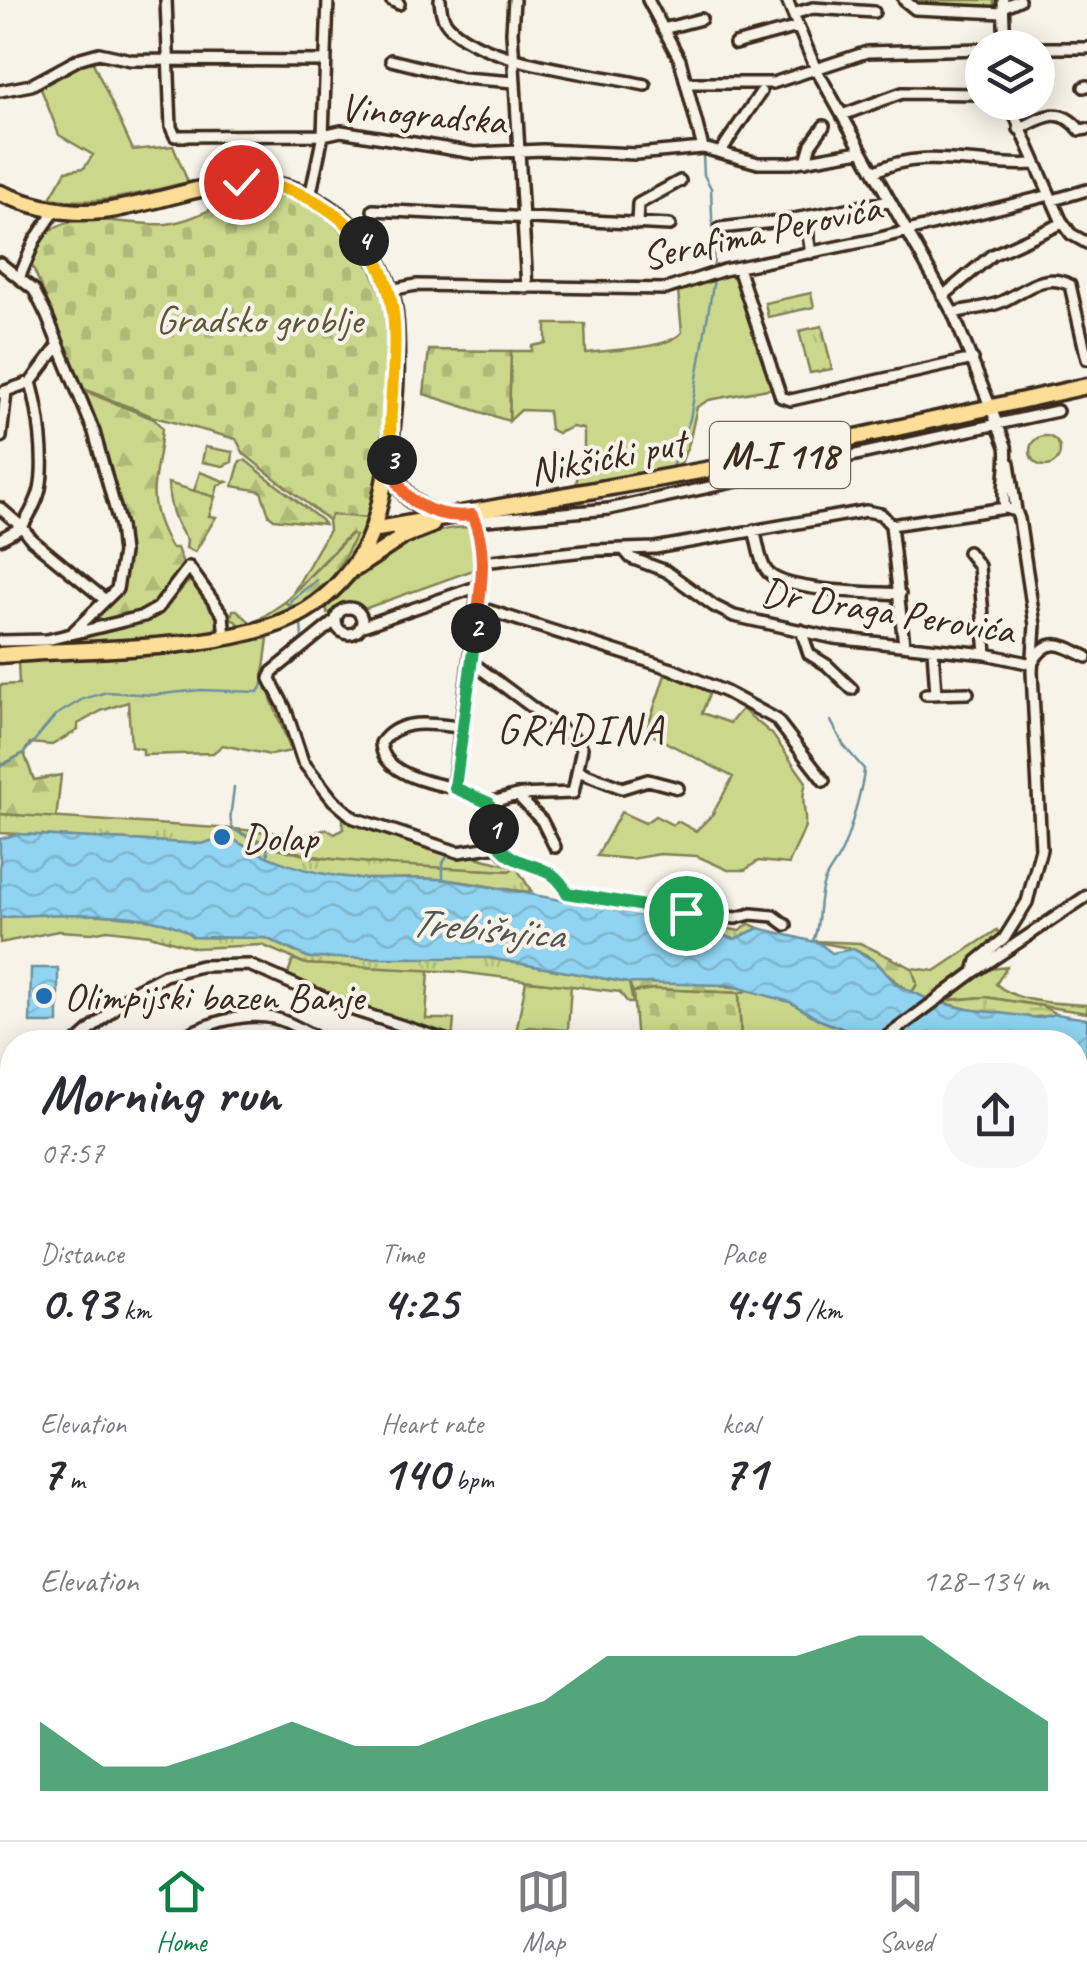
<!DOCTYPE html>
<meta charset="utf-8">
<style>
:root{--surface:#fff;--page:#f7f7f7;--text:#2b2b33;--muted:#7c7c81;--line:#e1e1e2;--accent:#0b8043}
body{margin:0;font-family:Caveat,sans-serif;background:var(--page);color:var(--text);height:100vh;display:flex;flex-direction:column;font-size:38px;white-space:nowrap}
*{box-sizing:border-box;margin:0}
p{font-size:32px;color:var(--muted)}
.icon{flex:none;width:55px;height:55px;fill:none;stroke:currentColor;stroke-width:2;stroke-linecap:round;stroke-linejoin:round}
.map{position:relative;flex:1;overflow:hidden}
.sheet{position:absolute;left:0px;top:1030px;width:1088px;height:810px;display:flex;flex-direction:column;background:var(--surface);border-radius:40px 40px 0 0;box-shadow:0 5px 25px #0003}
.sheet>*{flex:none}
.fabs{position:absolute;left:965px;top:30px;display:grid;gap:20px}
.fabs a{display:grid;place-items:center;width:90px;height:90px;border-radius:50%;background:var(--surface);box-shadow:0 5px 25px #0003;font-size:50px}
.pin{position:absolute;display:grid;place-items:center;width:85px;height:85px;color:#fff;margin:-42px;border:5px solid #fff;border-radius:50%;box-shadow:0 2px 10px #0007}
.km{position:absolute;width:50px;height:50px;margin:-25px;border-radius:50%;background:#222;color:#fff;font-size:28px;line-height:50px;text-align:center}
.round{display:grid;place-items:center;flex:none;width:105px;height:105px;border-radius:40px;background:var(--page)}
.summary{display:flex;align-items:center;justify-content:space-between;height:170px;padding:0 40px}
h1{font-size:55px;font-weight:600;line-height:75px}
.stats{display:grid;grid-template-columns:repeat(3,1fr);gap:15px;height:170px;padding:10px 40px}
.stats div{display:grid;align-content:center}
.stats b{font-size:50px;font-weight:600}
.stats small{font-size:28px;font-weight:400}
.stats p{font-size:28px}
.chart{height:280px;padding:20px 40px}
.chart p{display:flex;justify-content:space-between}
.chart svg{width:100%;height:180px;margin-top:10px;fill:var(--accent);opacity:.7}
.tabs{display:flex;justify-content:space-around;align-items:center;height:140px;border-top:2px solid var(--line);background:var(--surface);font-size:28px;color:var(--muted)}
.tabs a{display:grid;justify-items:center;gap:5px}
.tabs .current{color:var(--accent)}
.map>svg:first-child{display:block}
</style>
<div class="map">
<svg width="1087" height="1840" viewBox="0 0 1087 1840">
<defs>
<pattern id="forest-firs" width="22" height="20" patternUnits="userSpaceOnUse" patternTransform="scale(2.5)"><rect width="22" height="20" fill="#cbd88c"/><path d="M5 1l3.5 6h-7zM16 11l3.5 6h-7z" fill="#afba78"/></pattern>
<pattern id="wetland-marsh" width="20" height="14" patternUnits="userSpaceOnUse" patternTransform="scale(2.5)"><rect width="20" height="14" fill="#cbd88c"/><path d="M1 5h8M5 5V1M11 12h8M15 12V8" fill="none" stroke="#afba78"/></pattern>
<pattern id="cemetery-stones" width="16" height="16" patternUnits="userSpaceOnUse" patternTransform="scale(2.5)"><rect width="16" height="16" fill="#cbd88c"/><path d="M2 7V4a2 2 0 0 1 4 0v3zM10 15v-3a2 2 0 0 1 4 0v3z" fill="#afba78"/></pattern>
<pattern id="park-tufts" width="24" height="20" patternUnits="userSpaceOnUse" patternTransform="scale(2.5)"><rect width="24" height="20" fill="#cbd88c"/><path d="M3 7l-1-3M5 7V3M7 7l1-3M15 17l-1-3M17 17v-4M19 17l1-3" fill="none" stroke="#afba78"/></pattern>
<pattern id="water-waves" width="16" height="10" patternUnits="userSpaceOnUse" patternTransform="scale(2.5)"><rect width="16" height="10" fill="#90d4f1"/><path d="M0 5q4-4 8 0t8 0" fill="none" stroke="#7db6ce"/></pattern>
</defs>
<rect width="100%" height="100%" fill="#f7f3e8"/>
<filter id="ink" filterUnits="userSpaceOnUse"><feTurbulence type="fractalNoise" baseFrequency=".01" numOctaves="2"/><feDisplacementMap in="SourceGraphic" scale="20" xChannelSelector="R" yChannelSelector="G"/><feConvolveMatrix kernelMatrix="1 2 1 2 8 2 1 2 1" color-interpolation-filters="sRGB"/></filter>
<g filter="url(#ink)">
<path fill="#cbd88c" stroke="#838155" stroke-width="2.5" d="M910,0H994V10L917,5Z
M91,58L133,150L173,146L188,182C141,193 98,207 50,198L66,171L84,168L93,155L59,135L40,86L59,72Z
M729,275L738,280L741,286L773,388L709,400L697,407L689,443L679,468L576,484L584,446V429L572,427L558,433L550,429L548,411L521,410L509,421L511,351H532V346L546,343V324H585L586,353C609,350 670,349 682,332L678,291Z
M1030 451a15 15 0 1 1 30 0a15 15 0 1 1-30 0Z
M205,447L233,452L232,462L223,466L202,462Z
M200,472L227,482L218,485L215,497L194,491Z
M332,514L370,518L358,554L311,604L246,629L231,618L233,610H237L252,624L285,602L291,606C325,601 344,564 350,534L293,593L329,530L328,520Z
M467,527L477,538L479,568L364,609L352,604L337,612L327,613V606C368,567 407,530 467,527Z
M188,582L198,583L219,611V623L211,635L0,653V647H29L143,622L159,615Z
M268,638L263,677L291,751L270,755L223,745L213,753L143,755V749L131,747L128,702L101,711L78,724V730L52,745L30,743L24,753L0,766V685L19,684L18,662L200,649Z
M666,672L710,692L702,713L730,723L742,709L772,734L806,782C800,803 806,807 805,825C804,834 793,851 789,864L758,861L745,870H728L697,856L660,854L631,859L597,856L621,812L645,823L655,816L673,825L677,821L696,831L712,815L733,777L646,732Z
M343,816C398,842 458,852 516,867L510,871C417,866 318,871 233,829L306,835L326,829L335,834L343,829Z
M997,930L1004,939L974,971L1007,967L996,984C1019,1004 1058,1003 1087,1005V1013L985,997L932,1001L912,992L917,984L912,968L935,971Z
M293,959L306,964L429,970L426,1019H454L452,1040L353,1010L286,980Z
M526,981L571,985L568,1030L529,1027L516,1033Z
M751,989L790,1002L820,1020L876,1042H741L739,993Z
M0,1100H12V1192L0,1170Z
M1087,1268V1330L1081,1340L1087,1344L1075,1374V1282Z
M1075,1458L1087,1468V1528L1075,1524Z
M0,1599H5L8,1646L0,1722Z"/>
<path fill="url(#forest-firs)" stroke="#838155" stroke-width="2.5" d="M87,392L154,419L162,428C158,483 141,493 171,548H177L185,568C154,610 153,612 101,623L96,611L119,590L125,552L83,398V393Z
M245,460L321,520L324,524L274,519L269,515L261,491L233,486L240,461Z
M168,483L215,497L209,516L216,517L195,552L186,548L187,540C174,522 169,505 168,483Z
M351,534L355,536C342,563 325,601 291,606L285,602Z
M24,753L34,780L61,775L56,820L0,814V766Z
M813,941L860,943L912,968L917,984L912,992C896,984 888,973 875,961C858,946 834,946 813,941Z
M686,982L751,989L739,993L655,989L633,992L629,983Z
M1075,1106H1087V1268L1075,1282Z
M1075,1652L1087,1665V1749L1075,1744Z
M632,1828H657L663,1840H601Z
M921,1828H974L963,1840H896L901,1833L916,1835Z"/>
<path fill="url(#wetland-marsh)" stroke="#838155" stroke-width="2.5" d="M688,922L740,931L749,924L759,928L735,939L691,928Z
M985,997L1042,1006L1056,1014C1028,1023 968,1011 940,1001Z"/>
<path fill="url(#cemetery-stones)" stroke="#838155" stroke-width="2.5" d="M258,191C270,193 284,194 296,198C312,203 327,216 340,227C354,238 368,251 375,267C408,337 382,445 370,518L332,515L328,520L244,454L236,439L154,417L84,389L32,265C37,254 40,239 50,231C76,210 136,227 166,224C193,221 222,203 247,193Z
M429,350L511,351L509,421L424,394Z
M655,989L739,993L741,1042H637L633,992Z"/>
<path fill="url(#park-tufts)" stroke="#838155" stroke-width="2.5" d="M811,293L814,307L768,317L765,303Z
M822,326L832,369L810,373L799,331Z
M0,814L233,829L262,844L312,857L390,865L509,871L516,867L532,892C500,890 470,881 438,879C412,877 386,880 360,879C314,877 265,859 227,836L202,844L0,833Z
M47,913C81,915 171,912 193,937L266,938L295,952L489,958L629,983L633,1003H628L620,992L459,972L306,964L262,945L195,948L150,935L107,930L92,933L58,931L0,943V918Z
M0,1170L12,1192V1233L9,1235L0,1223Z"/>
<path fill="url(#water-waves)" stroke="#6e909d" stroke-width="2.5" d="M17,834L202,844L227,836C264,859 311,875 356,878C386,881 417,876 447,880C528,892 607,911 688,922L691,928L735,939L759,928L819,943L832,953L853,949L876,962L897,985L932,1001L967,1009L1038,1018L1056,1014L1087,1019V1070L1075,1072V1042H878L820,1020L790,1002L729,985L629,983L489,958H309L266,938L193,937C167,908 39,913 0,918V839Z
M31,968H58V1023H30Z
M0,1223L12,1240V1828H78L76,1840H0V1722L8,1646L2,1579L6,1545L0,1543V1534H7L0,1482V1474L4,1471L0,1467Z"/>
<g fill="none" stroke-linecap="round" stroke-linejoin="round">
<path stroke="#6e909d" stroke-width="2.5" d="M703,155L704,175L711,188L714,271
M672,467L690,419L714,279
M289,609L291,600L317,580
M271,667L302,638L301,623
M0,767L24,753L56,715L83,699L107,692L153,695L200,690L258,692L266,679
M234,787C229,834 223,825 267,846L268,855
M443,879V863L448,855
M813,941C822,921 816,899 825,880C829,870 837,862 841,853C848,840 864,782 864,769L844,746L831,721"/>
<defs>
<path id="street" d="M166,0L171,127L175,136L323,135L341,131L474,153L543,150L636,154L703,148L758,163H791L860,151
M391,0L399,4
M440,0C441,11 442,20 451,28C492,65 592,73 645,85
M514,0L512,32L527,288
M648,0L680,60L703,148
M787,0L815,67L953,313L1006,446C1009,466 1001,486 1005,508L1016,511L1019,519L1035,625L1032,672L1041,849L1027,902L1004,939L977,961L974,972
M904,0L915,9L1003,13
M1003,0L1005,48
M1003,7L1019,0
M793,14L813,8L874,12
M663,29L701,19
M735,44L798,27
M1038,48H1087
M391,60L463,78L515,82
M1038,79L1051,77
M686,83H773L867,52L982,49
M1084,87L1087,86
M0,91L31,85L81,58L99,53L131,60L326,61
M1009,102L1061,220L1071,234L1087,243
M842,115L902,93L982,94
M1019,129C1044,117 1059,105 1080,130L1087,129
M721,151L761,92
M806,161L811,144L824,126
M874,172C923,146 981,168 1034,164
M310,197L323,135L328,0
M1053,200L1087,190
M373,210L670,225
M805,217L811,253
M637,224L638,204L680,181
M720,228L783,221L890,201
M0,263L34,290L47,316L94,432L120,526L123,553L117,589L74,631
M738,268L781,397L791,400L973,359
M20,276L35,240L55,211
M390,290L416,285L666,289L724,270L876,239L1050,195
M943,296L992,255L1063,223
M953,313C968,309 987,308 1001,302C1024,292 1043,271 1070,285L1087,359
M0,393L31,382
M1,437L6,392
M1009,463L1016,511
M0,508L22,527L32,540L104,599
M472,515L480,541L482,562L454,781L455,788L489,803C491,816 492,831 497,843C509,873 550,855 567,893L686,913L736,918L751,914L774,916L786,925
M475,521L609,509L1057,411
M891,525L904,645
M22,527C29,515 37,503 40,489C46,460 39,411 31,382L58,346
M754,530C758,542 759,560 766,570C781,593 872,592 900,594
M0,539L22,527
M625,551L631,558L666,571L714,606L734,616L834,638L986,654L1032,664
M968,552L979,566L986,654
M482,562L594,550L655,548L866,511L881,514L891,525L1005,508
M478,607L672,669L726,692L776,719L824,781
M336 621a13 13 0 1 1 26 0a13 13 0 1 1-26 0Z
M336,620L272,672L270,679L285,708L303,762L333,800L354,818L458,852L498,846
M360,627L479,586
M801,630L809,654L827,665L852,689
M0,641L47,640L144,616L158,608L189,567L223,615L225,638
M933,649L936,694
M470,661L576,740L582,748L573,793L517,795L489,803
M1033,662C1049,633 1066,647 1087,657
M926,694L968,693
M578,771L622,788L648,780L678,788
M455,788C430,783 382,774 381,743C400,716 433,725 462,727
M517,795L542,821L555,847
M77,1042L134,991L165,975L201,966L249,965L353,1010L452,1042
M174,1042C202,1025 241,1011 274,1018C292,1022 309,1035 325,1042
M880,1042L974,972L1087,896
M1075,1104L1087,1103
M0,1589L12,1590
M1075,1749L1087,1754
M1075,1825L1087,1826
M174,1828L256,1839L283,1836L287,1828
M389,1828L402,1840
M569,1828L577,1840
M986,1828L997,1840
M1050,1828L1060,1840
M87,1840L88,1828
M487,1840L502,1828
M559,1840L566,1828"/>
<path id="secondary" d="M0,1294L12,1295
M172,1840L174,1828"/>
<path id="primary" d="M0,193C33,207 67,215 103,211C175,202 245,160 316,200C351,220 379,253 390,292C405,342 390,499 366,545C353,571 330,596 305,611C232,654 86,647 0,655
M392,461C394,488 416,509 441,516
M372,530L711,469L1087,386
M356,568L404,536L432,525"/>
</defs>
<use href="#street" stroke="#3b2a1e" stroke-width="16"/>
<use href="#secondary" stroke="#3b2a1e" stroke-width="20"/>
<use href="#primary" stroke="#3b2a1e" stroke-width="21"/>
<use href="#street" stroke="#f7f3e8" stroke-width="9"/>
<use href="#secondary" stroke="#f7f3e8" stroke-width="12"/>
<use href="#primary" stroke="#fcde96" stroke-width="14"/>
</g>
</g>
<g fill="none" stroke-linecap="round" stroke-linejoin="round" filter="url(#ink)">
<defs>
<path id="split-1" d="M494,829C504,877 549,853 567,893L686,913"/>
<path id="split-2" d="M476,628L455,788L489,803L494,829"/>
<path id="split-3" d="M392,460C395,502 435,519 472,515C489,550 480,591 476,628"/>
<path id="split-4" d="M364,241C417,309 383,384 392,460"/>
<path id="split-5" d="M241,182C292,184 330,203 364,241"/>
</defs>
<use href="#split-1" stroke="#fff" stroke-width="20"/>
<use href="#split-2" stroke="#fff" stroke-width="20"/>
<use href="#split-3" stroke="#fff" stroke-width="20"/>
<use href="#split-4" stroke="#fff" stroke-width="20"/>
<use href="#split-5" stroke="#fff" stroke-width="20"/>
<use href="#split-1" stroke="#22a559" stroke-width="12"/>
<use href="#split-2" stroke="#22a559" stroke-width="12"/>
<use href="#split-3" stroke="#f0652b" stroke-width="12"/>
<use href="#split-4" stroke="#f5b400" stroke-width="12"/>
<use href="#split-5" stroke="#f5b400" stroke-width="12"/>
</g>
<g fill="#1f6fb2" stroke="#f7f3e8" stroke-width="4">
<circle cx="222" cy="837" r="10"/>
<circle cx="44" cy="996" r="10"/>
</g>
<g text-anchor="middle" stroke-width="8" stroke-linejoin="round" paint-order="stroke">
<rect fill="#f7f3e8" stroke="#73665b" stroke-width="2.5" x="710" y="422" width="140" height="66" rx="8"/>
<g font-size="38" font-weight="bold" fill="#3b2a1e">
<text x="780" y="468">M-I 118</text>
</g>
<g font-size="40" fill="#3b2a1e" stroke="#f7f3e8">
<text transform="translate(423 113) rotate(5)" y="14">Vinogradska</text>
<text transform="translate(761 231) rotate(-12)" y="14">Serafima Perovića</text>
<text transform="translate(607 456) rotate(-11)" y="14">Nikšićki put</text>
<text transform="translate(888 610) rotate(9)" y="14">Dr Draga Perovića</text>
</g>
<g font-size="40" fill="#5f563a" stroke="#f7f3e8">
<text x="259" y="333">Gradsko groblje</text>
</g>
<g font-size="40" fill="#3b2a1e" stroke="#f7f3e8" text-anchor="start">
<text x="242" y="851">Dolap</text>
<text x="64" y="1010">Olimpijski bazen Banje</text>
</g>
<g font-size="42" letter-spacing="2.5" fill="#3b2a1e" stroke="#f7f3e8">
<text x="581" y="743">GRADINA</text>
</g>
<g font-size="42" font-style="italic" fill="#505453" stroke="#f7f3e8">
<text transform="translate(487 927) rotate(5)" y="15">Trebišnjica</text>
</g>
</g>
</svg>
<div class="fabs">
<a><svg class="icon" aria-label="layers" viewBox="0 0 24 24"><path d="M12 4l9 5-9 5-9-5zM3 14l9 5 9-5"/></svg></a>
</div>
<div class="pin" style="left:686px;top:913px;background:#1e9e55"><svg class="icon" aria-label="arrive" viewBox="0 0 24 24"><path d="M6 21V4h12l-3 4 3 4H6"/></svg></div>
<div class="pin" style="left:241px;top:182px;background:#d93025"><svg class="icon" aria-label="check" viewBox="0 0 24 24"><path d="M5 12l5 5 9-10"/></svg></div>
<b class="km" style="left:494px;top:829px">1</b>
<b class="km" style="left:476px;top:628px">2</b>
<b class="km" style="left:392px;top:460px">3</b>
<b class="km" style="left:364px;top:241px">4</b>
<section class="sheet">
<div class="summary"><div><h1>Morning run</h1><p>07:57</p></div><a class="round"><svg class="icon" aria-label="share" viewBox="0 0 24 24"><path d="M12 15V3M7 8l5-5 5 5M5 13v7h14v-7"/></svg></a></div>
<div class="stats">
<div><p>Distance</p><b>0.93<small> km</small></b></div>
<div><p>Time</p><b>4:25</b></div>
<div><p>Pace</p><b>4:45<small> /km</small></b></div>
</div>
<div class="stats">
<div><p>Elevation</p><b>7<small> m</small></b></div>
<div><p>Heart rate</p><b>140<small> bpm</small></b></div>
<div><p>kcal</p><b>71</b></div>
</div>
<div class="chart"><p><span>Elevation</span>128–134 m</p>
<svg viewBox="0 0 160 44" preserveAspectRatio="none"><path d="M0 44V27L10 38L20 38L30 33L40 27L50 33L60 33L70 27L80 22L90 11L100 11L110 11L120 11L130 6L140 6L150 17L160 27V44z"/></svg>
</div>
</section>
</div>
<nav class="tabs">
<a class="current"><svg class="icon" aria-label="home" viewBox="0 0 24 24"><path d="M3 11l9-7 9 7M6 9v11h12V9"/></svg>Home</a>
<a><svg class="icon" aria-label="map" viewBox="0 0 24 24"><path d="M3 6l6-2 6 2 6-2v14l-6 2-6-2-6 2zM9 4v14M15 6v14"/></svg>Map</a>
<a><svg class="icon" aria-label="saved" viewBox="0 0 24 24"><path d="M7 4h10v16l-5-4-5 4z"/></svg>Saved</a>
</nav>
